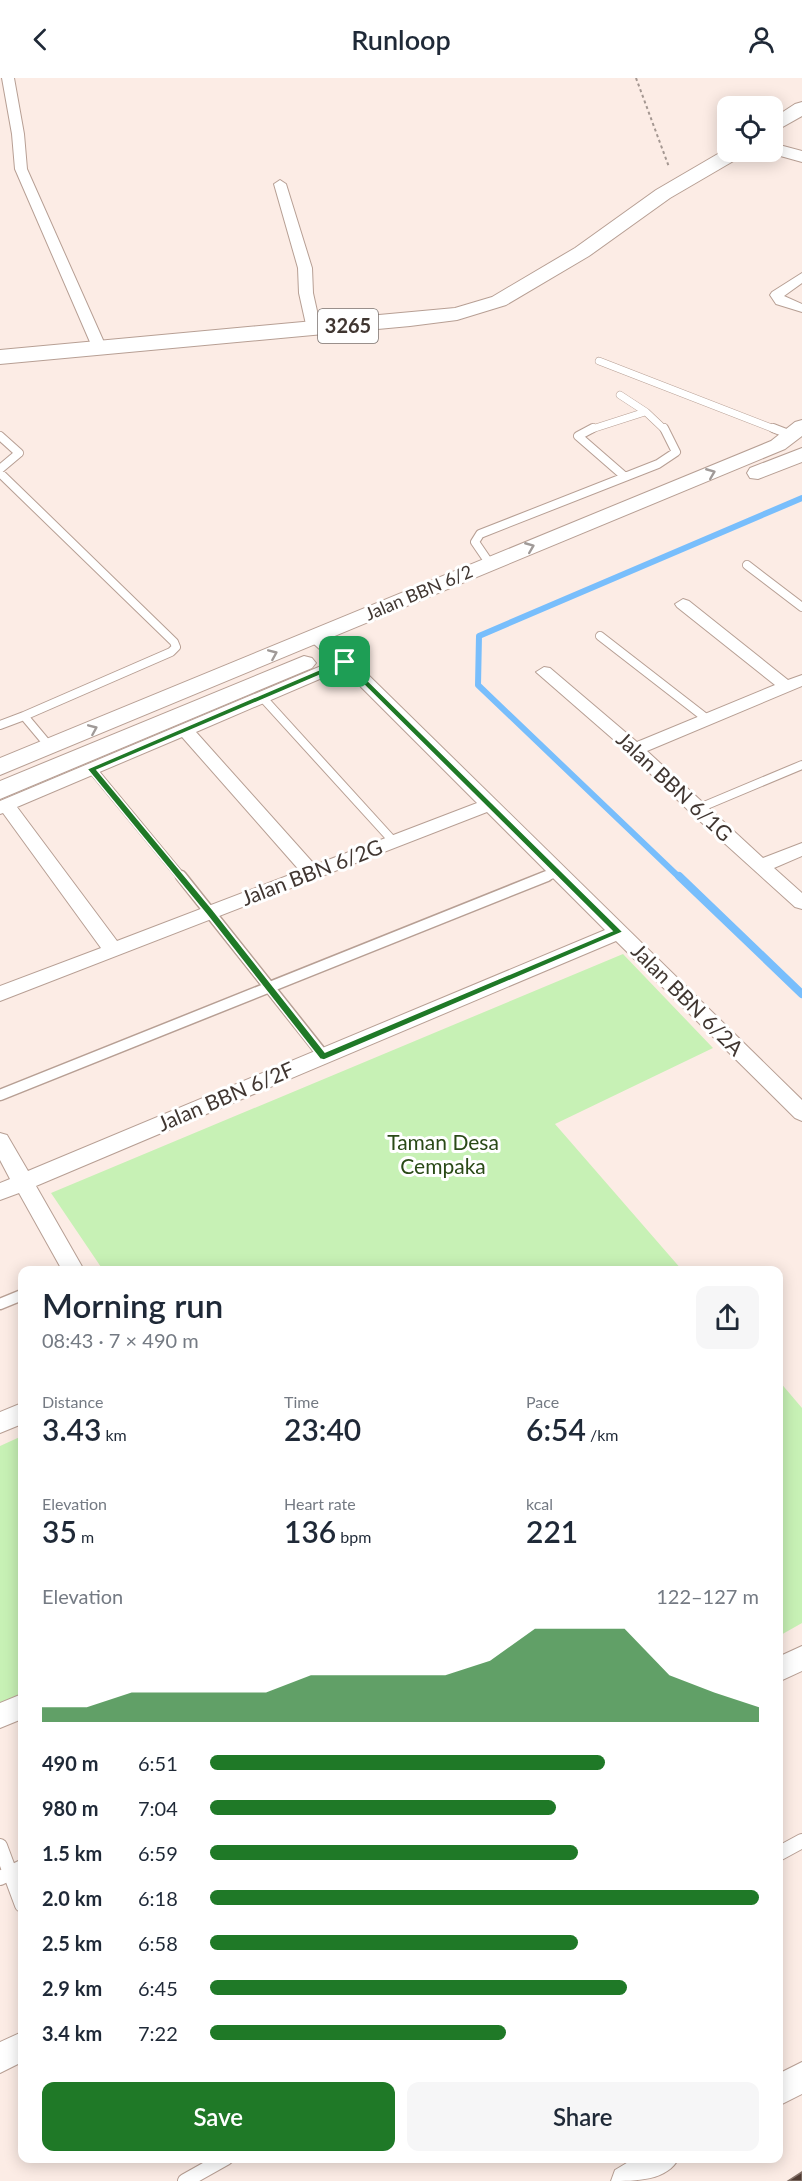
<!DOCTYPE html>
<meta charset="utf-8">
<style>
:root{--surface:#fff;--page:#f6f6f7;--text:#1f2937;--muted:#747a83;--accent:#1f7927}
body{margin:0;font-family:Lato,sans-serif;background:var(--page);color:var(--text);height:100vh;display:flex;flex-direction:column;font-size:22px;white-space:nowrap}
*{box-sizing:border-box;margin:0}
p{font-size:20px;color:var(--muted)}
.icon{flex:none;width:33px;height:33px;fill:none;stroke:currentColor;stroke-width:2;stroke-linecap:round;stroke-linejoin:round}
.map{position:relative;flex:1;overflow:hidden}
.drawer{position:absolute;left:18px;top:1188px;width:765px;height:897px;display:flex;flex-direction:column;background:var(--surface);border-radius:12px;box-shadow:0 3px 15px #0003}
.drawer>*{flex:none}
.buttons{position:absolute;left:717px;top:18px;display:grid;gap:12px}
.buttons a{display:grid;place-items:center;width:66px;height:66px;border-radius:12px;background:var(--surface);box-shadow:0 3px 15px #0003;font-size:30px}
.pin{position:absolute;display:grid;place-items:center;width:51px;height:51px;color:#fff;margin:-26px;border-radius:12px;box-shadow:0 3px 9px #0006}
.round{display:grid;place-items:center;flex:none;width:63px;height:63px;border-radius:12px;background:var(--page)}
.overview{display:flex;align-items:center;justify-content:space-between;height:102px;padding:0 24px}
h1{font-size:33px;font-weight:600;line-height:45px}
.figures{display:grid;grid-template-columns:repeat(3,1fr);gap:9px;height:102px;padding:6px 24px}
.figures div{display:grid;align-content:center}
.figures b{font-size:30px;font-weight:600}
.figures small{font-size:16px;font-weight:400}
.figures p{font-size:16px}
.chart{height:168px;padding:12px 24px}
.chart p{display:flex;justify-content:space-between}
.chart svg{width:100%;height:108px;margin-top:6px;fill:var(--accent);opacity:.7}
.button{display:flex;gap:12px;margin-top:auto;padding:12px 24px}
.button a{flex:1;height:69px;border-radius:12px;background:var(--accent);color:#fff;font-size:24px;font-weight:600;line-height:69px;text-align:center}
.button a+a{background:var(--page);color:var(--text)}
ul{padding:0 24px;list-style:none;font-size:20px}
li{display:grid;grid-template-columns:96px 72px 1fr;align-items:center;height:45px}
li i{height:15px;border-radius:8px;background:var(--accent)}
header{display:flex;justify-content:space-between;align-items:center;height:78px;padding:0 24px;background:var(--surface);font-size:27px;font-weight:600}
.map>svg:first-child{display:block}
</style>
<header><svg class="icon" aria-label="back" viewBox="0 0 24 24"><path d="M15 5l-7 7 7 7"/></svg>Runloop<svg class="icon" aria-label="person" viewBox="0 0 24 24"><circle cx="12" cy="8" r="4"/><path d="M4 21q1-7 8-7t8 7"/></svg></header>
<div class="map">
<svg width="802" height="2103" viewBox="0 0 802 2103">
<rect width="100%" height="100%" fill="#fcece5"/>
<path fill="#c7f1b5" d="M623,876L713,970L555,1046L682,1192H103L51,1115Z
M779,1303L802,1330V1545L779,1558Z
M22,1358V1615L0,1625V1368Z"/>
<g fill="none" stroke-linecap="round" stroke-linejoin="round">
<path stroke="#78befc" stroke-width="6" d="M680,800L478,607L479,558L802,420"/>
<path stroke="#78befc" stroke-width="8" d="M679,798L802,916"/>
</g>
<path fill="#513c33" stroke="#847168" stroke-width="1.5" d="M802,2094V2103H788Z"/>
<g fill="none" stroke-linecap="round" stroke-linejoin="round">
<defs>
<path id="lane-far3" d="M599,283L777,352
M620,317L646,334L665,352
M589,352L645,334"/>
<path id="lane-far2" d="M593,350L578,358L624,398
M773,350L791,357
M0,358L19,375L0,391
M0,395L174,564L176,569L171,574L24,638L50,669
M490,486L475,464L480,456L658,386L676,374L664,350
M747,487L802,529
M600,558L707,641
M262,619L394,764
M0,647L24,638
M92,691L182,800
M697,731L802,687
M543,800L558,794"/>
<path id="lane-far1" d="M181,798L324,978
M0,1017L547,798
M0,1226L22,1217"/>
<path id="lane" d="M0,1768L22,1827
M778,1776L802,1763
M0,1800L22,1789
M185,2103L226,2080"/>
<path id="street" d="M2,0H14L24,56L27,91L107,271L105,274L100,275L93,271L15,91L12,56Z
M280,102L286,106L312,190L313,215L321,251L314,255L307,251L299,215L298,190L274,106Z
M802,195V205L784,218L802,226V234L776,226L770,217L772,214Z
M683,521L689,523L788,602L802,597V608L647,673L763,780L802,765V778L774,790L802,815V831L795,829L691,735L629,675L536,594L544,589L550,590L637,664L775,607L677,529L675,526Z
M314,554L320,555L351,580L802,1022V1043L795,1040L616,863L36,1108L84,1192H62L19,1115L0,1122V1105L10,1101L0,1082V1055L7,1057L28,1093L605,852L487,734L0,923V908L101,870L3,735L0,736V723L333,583L306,559ZM343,591L477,725L315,787L196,654ZM182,659L300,793L117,863L17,729Z
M22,1325V1346L0,1355V1334Z
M802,1568V1593L778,1604V1579Z
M22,1616V1641L0,1650V1625Z
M22,1954V1984L0,1995V1964Z
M802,1984V2016L778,2028V1996Z
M635,2080H679C667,2103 636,2103 611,2103L615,2092Z"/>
<path id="secondary" d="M772,65L802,73V84L766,74H772Z
M802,342V358L785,371L0,697V680L771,363L795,344Z
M802,370V384L758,401L750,400L747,395L750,390Z
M304,578L312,580L316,585L312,590L0,721V703Z"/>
<path id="primary" d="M802,24V38L772,55V41L795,26Z
M728,70V74H745L742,78L670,120L589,178L506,227L457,242L410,248L0,286V272L455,230L492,219L575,170L656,112Z"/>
</defs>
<use href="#lane-far3" stroke="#b79f94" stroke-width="8"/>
<use href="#lane-far2" stroke="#b79f94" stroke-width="10"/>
<use href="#lane-far1" stroke="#b79f94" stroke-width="13"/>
<use href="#lane" stroke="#b79f94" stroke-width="16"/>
<use href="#street" stroke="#b79f94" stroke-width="2"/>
<use href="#secondary" stroke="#b79f94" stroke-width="2"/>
<use href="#primary" stroke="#b79f94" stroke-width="2"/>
<path stroke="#a49791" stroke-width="2" stroke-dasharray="3 3" stroke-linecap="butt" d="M636,0L669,89"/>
<use href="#lane-far3" stroke="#fff" stroke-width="7"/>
<use href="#lane-far2" stroke="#fff" stroke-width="8"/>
<use href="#lane-far1" stroke="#fff" stroke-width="10"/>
<use href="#lane" stroke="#fff" stroke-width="14"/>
<use href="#street" fill="#fff" fill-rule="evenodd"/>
<use href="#secondary" fill="#fff" fill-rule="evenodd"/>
<use href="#primary" fill="#fff" fill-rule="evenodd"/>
</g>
<defs><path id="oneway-chevron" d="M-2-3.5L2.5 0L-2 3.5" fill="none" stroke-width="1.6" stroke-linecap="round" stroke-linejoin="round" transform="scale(1.5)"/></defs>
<g stroke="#a09a98">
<use href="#oneway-chevron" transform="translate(711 395) rotate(-22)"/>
<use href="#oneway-chevron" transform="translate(530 469) rotate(-22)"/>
<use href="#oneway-chevron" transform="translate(273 576) rotate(-23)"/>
<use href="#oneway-chevron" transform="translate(93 651) rotate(-23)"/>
</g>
<path fill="#1f7927" stroke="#fff" stroke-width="1.5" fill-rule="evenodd" d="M342,582H347L623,854L324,982L320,981L207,837L87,691ZM344,587L612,853L325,974L213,832L97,692Z"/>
<g text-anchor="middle" stroke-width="6" stroke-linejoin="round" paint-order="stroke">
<g font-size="18" fill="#403631" stroke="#fff">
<text transform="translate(419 515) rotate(-23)" y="6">Jalan BBN 6/2</text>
</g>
<rect fill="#fff" stroke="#79726f" stroke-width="1.5" x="318" y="231" width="60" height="34" rx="4.5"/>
<g font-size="20" font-weight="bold" fill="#403631">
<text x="348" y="255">3265</text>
</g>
<g font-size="21" fill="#403631" stroke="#fff">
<text transform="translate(674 709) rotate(43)" y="7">Jalan BBN 6/1G</text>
<text transform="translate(312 795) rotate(-21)" y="7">Jalan BBN 6/2G</text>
<text transform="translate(687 922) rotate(45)" y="7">Jalan BBN 6/2A</text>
<text transform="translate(226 1019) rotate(-23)" y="7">Jalan BBN 6/2F</text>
</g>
<g font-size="21" fill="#2a4a17" stroke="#fff">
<text x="443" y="1072">Taman Desa<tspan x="443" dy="24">Cempaka</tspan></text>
</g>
</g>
</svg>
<div class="buttons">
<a><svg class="icon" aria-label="locate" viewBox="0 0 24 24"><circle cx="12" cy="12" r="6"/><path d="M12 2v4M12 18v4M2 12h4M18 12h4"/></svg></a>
</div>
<div class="pin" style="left:345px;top:584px;background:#1e9e55"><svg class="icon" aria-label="arrive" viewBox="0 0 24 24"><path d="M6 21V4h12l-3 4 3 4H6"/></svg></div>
<section class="drawer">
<div class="overview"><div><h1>Morning run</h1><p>08:43 · 7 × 490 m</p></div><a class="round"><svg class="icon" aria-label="share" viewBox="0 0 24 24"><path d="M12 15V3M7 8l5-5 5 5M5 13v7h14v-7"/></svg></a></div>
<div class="figures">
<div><p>Distance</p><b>3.43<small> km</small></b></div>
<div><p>Time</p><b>23:40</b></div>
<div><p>Pace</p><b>6:54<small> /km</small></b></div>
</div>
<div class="figures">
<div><p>Elevation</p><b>35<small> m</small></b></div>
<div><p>Heart rate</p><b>136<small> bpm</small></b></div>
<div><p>kcal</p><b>221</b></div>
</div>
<div class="chart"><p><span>Elevation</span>122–127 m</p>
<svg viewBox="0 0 160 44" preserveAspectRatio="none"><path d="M0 44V38L10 38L20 32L30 32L40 32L50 32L60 25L70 25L80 25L90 25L100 19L110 6L120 6L130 6L140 25L150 32L160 38V44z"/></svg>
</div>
<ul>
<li><b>490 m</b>6:51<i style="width:72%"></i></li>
<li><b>980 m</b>7:04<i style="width:63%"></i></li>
<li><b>1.5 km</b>6:59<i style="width:67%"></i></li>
<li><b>2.0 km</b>6:18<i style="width:100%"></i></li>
<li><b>2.5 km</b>6:58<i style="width:67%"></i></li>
<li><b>2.9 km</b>6:45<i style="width:76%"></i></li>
<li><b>3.4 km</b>7:22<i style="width:54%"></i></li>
</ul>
<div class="button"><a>Save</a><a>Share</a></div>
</section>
</div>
